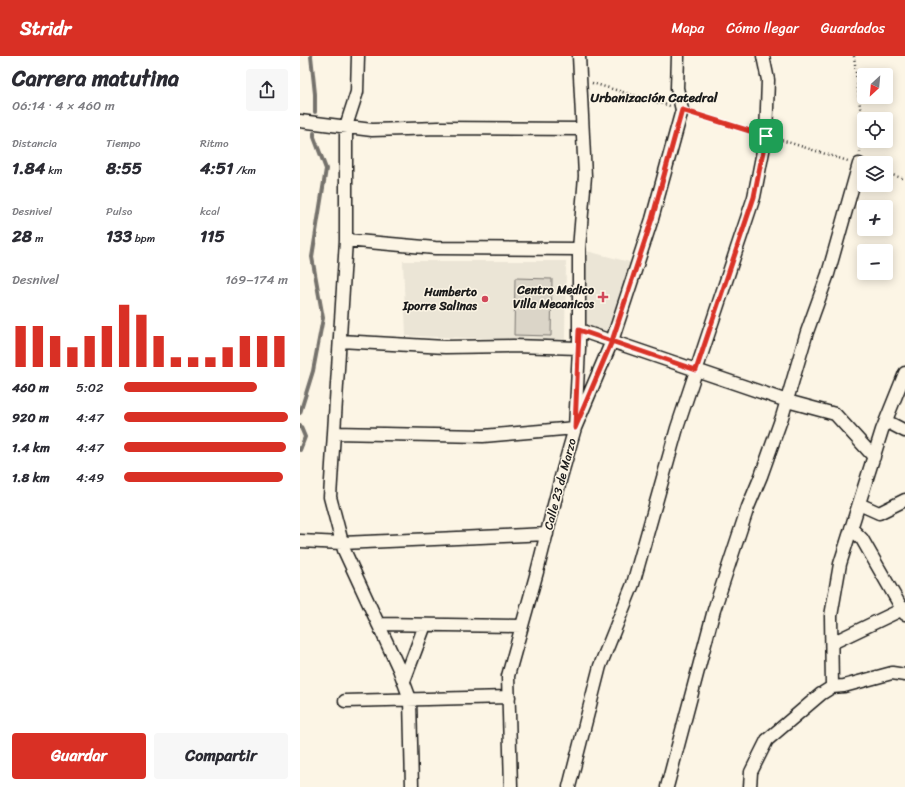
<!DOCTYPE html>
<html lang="es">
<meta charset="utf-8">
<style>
:root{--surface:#fff;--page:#f7f7f7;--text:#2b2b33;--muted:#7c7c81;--accent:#d93025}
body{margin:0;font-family:Sriracha,sans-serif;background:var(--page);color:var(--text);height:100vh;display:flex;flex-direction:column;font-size:15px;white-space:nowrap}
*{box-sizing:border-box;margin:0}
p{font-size:13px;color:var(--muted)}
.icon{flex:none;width:22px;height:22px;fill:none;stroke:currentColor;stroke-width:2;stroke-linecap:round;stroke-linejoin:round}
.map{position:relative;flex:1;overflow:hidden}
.panel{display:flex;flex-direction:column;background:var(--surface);width:300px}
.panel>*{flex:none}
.needle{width:26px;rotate:206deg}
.buttons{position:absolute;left:557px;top:12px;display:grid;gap:8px}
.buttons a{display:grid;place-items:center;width:36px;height:36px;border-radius:4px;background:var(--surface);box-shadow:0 2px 10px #0003;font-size:20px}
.pin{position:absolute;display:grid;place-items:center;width:34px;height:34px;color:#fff;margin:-17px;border-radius:8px;box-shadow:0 2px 6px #0006}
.round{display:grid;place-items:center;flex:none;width:42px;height:42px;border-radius:4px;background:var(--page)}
.head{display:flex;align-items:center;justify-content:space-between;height:68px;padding:0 12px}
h1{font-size:22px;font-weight:700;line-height:30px}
.stats{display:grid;grid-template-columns:repeat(3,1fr);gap:6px;height:68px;padding:4px 12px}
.stats div{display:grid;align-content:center}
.stats b{font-size:17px;font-weight:700}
.stats small{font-size:11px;font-weight:400}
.stats p{font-size:11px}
.chart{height:112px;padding:8px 12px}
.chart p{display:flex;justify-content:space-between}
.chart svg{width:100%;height:72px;margin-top:4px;stroke:var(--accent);stroke-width:6}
.primary-button{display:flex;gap:8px;margin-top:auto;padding:8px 12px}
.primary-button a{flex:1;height:46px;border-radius:4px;background:var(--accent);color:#fff;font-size:16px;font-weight:700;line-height:46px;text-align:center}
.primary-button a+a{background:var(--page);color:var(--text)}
ul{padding:0 12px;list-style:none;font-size:13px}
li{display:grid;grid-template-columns:64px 48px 1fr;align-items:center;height:30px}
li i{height:10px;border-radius:5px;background:var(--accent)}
header{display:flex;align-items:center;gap:24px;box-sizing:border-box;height:56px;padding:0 20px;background:var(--accent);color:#fff}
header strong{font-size:19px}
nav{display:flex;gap:22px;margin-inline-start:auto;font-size:14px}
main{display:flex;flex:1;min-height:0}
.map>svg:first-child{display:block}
</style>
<header>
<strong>Stridr</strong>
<nav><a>Mapa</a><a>Cómo llegar</a><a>Guardados</a></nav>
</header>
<main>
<section class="panel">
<div class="head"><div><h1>Carrera matutina</h1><p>06:14 · 4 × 460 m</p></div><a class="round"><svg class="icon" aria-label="share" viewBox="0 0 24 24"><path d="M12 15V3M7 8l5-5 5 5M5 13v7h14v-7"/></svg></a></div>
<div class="stats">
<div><p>Distancia</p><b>1.84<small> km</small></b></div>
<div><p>Tiempo</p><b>8:55</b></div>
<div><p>Ritmo</p><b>4:51<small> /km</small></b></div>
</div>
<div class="stats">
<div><p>Desnivel</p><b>28<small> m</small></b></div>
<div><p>Pulso</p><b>133<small> bpm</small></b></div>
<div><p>kcal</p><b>115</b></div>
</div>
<div class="chart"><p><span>Desnivel</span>169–174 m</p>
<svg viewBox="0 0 160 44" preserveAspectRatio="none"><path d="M5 44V19M15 44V19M25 44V25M35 44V32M45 44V25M55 44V19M65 44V6M75 44V12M85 44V25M95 44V38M105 44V38M115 44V38M125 44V32M135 44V25M145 44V25M155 44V25"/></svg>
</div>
<ul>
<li><b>460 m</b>5:02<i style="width:81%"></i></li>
<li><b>920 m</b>4:47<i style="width:100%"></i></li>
<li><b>1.4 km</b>4:47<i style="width:99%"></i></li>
<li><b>1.8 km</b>4:49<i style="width:97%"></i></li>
</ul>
<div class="primary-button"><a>Guardar</a><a>Compartir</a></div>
</section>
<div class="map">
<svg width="605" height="731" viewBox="0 0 605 731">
<rect width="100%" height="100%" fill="#fcf5e5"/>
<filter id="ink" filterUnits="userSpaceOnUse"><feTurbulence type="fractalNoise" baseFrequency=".025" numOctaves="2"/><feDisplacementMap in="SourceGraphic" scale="8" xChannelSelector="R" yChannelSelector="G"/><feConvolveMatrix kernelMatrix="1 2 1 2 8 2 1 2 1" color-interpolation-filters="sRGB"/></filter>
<g filter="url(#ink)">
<path fill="#ebe5d6" d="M279,193L337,208L312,285L279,274Z
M103,205H266L265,285L106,280Z"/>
<path fill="#dbd5c8" stroke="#7c7872" d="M215,222L252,223L251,280L214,279Z"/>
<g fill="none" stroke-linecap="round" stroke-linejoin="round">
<path stroke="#75726c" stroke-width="4" d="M11,0L15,38V56
M0,357L13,315L23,262L12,201L26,113L14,81V77
M0,369L5,381L0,394"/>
<defs>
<path id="minor" d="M58,0L57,36L46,70V184L30,441L44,494L99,613L110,643L112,731
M0,65L72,74L139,72L282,73
M46,184L135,192L279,193
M279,274L487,345L535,358L574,401
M40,285L145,291L213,290L279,292
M586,365L605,375
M34,377L183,380L275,372L312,285L352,163L382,54L377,32L378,0
M559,448L579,457L605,444
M551,472L562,483L605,558
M0,485L42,487L247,478
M78,568L222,570
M532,587L605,552
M104,625L125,569
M532,631L531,560L540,508L582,374L605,317
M45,645L209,641
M211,731L208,620L237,516L261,421L275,372L279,292V193L285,120L279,0
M269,731L300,610L333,528L377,372L454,141L466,80L468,24L463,0
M367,731L414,554L448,451L461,420L482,361L507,276L528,218L559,108
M450,731L451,716L467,684L521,638L532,631L544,630L592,617L605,619"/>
</defs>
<use href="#minor" stroke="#1c1c1c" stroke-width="15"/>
<path stroke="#1c1c1c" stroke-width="2.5" stroke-dasharray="1 3" stroke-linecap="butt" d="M554,0L562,67L560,98
M292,27L370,50
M394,57L454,76
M478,83L548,105
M586,117L605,123"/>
<use href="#minor" stroke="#fcf5e5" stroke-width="12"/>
</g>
</g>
<g fill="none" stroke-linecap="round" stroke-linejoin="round" filter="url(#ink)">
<defs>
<path id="route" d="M466,80L382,54L352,163L312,285L275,372L279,274L396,314L454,141L466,80"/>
</defs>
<use href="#route" stroke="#fff" stroke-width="8"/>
<use href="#route" stroke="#d93025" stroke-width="5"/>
</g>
<g fill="#d1495b" stroke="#fcf5e5" stroke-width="1.5">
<path d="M301 235h4v4h4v4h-4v4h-4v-4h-4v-4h4z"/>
<circle cx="185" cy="243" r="4"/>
</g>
<g text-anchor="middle" stroke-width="3" stroke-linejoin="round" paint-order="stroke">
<g font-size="12" font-weight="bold" fill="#1c1c1c" stroke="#fcf5e5" text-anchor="end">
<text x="294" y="238">Centro Medico<tspan x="294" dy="14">Villa Mecanicos</tspan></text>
<text x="177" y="240">Humberto<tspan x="177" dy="14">Iporre Salinas</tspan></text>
</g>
<g font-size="12" fill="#1c1c1c" stroke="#fcf5e5">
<text transform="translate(260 428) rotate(-75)" y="4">Calle 23 de Marzo</text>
</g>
<g font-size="13" font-weight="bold" fill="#1c1c1c" stroke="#fcf5e5">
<text x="354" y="46">Urbanización Catedral</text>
</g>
</g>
</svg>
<div class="buttons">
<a><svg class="needle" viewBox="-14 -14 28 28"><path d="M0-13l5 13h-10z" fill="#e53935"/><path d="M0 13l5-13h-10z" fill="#7c7c81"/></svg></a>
<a><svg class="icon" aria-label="locate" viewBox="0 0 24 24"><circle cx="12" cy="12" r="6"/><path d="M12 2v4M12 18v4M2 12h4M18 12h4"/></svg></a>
<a><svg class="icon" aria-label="layers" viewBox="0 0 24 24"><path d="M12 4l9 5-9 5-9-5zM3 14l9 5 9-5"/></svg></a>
<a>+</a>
<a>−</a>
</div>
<div class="pin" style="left:466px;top:80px;background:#1e9e55"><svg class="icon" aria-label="arrive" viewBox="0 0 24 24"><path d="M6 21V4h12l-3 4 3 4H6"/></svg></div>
</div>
</main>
